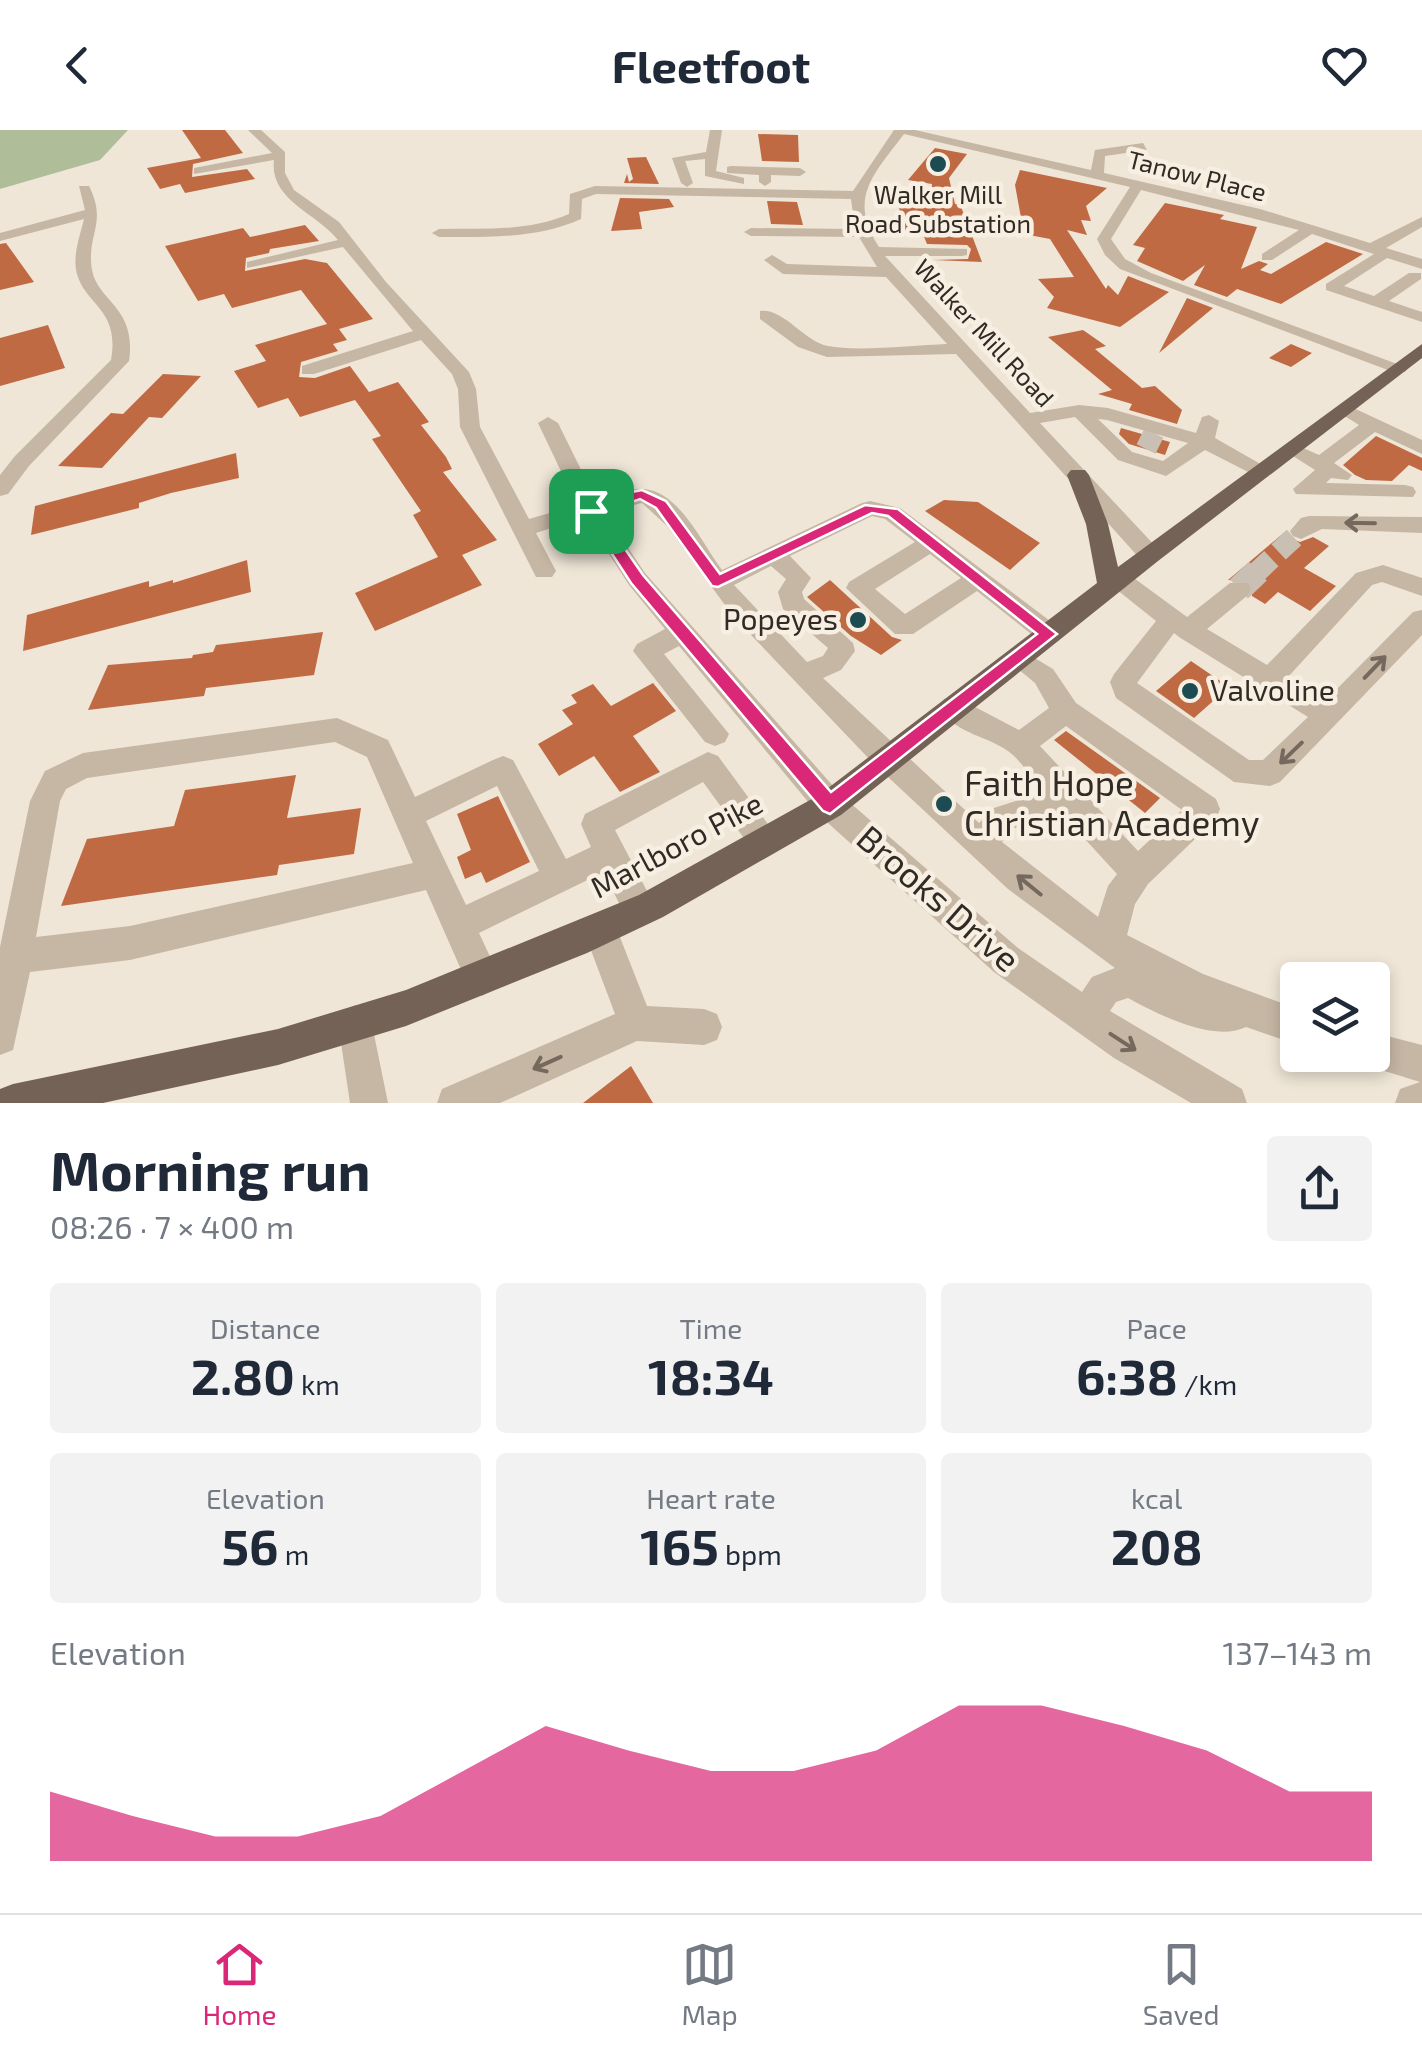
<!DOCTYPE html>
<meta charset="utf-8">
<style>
:root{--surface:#fff;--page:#f2f2f3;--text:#1f2937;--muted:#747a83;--line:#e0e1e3;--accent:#db2777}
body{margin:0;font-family:"Exo 2",sans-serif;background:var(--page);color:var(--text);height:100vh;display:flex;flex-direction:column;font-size:38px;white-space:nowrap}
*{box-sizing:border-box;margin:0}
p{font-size:32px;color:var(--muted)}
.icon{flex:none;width:55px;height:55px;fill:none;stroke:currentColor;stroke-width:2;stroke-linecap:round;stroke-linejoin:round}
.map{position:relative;height:973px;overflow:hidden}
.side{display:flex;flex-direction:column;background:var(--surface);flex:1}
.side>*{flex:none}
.controls{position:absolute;left:1280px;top:832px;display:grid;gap:20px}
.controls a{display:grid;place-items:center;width:110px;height:110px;border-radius:10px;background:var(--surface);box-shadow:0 5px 15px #0003;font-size:50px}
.pin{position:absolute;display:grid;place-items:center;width:85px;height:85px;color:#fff;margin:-42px;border-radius:20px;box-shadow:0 5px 15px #0006}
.round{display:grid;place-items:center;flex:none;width:105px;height:105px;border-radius:10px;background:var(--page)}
.headline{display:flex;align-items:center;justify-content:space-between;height:170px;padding:0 50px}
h1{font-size:55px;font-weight:700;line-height:75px}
.metrics{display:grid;grid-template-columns:repeat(3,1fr);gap:15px;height:170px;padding:10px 50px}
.metrics div{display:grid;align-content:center;border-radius:10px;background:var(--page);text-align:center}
.metrics b{font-size:50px;font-weight:700}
.metrics small{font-size:28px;font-weight:400}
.metrics p{font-size:28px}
.chart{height:280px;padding:20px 50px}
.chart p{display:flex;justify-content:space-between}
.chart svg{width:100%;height:180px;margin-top:10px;fill:var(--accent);opacity:.7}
header{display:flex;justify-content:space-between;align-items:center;height:130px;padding:0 50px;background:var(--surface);font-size:45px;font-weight:700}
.tabs{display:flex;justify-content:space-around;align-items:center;height:140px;border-top:2px solid var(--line);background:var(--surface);font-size:28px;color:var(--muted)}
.tabs a{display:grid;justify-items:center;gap:5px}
.tabs .active{color:var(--accent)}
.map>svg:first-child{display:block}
</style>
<header><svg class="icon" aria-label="back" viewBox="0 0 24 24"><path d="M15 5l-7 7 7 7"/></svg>Fleetfoot<svg class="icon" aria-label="heart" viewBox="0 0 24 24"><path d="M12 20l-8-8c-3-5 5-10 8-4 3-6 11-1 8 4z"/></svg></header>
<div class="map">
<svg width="1422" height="973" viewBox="0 0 1422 973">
<rect width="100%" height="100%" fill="#efe6d7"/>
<path fill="#afbd99" d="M0,0H128L100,30L0,59Z"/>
<path fill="#c06a44" d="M182,0H225L243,23L193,34L192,47L247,39L255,49L185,63L180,54L160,59L147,38L201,28Z
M758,4L798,5L799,32L762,31Z
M935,18L967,24L949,48L955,74H960L982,132L933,130L968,129L971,119L967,115L927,114L922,102L901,100L899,74H921L920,70H931L932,54L908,50Z
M646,27L659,54L624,53L627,44L629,52L633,49L627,28Z
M1020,40L1107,58L1086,76L1091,91L1081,90L1087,105L1067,100L1106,159L1108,155L1118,165L1128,146L1169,162L1120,197L1047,178L1054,167L1038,149L1074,147L1050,109L1024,104L1015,55Z
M620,68L669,69L674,77L639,82L642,99L611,101Z
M767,71L797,72L803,95L771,94Z
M1165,73L1224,85L1220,89L1257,97L1241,139L1259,131L1268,134L1260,140L1271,144L1326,112L1363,124L1281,174L1237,159L1227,167L1194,155L1205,135L1183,151L1137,131L1145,118L1133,115Z
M305,95L319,111L270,119L269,123L246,128L245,141L305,129L327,133L373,189L339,199L347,210L333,214L338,221L301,232L299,247L315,248L350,236L369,262L398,252L429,292L421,295L446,327L452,339L443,342L497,410L462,425L482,455L375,501L355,463L438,427L413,385L421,381L372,309L381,306L355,270L300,287L288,268L258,278L234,241L266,231L255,215L327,194L301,160L232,178L224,164L198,171L165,116L243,98L250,107Z
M6,113L34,152L0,160V114Z
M1187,168L1213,178L1159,223Z
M48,195L65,238L0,256V208Z
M1083,200L1106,216L1095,219L1142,258L1155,256L1182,280L1177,294L1129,280L1132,274L1098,264L1112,260L1048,207Z
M1291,214L1312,223L1291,237L1269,228Z
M163,244L201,246L162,288L149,287L102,338L58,336L111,283L123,284Z
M1121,298L1170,312L1165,325L1129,314L1119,304Z
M1376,306L1422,328V341L1409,335L1392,351L1366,350L1355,345L1343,335Z
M236,323L239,348L171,363L139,373V378L31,405L35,376Z
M944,370L978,372L1040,413L1010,440L925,381Z
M1286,401L1290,408L1300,412L1313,407L1329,416L1304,438L1336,456L1310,481L1278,462L1265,474L1252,466L1251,451L1228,450Z
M247,430L251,462L23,521L27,485L149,451V457L173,450V453Z
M830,450L892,507L902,510L881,525L851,506L807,467Z
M323,502L314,545L206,558L204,566L88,580L108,535L192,528L193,525L213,522L216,515Z
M1191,531L1229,557L1194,588L1156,561Z
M653,553L676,581L633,606L660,642L620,662L594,626L559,646L538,614L573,594L562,580L577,573L571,565L593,554L611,576Z
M1066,601L1160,668L1145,683L1054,610Z
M296,645L287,688L361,678L354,724L279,735L277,745L61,776L87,709L174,696L185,660Z
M498,666L530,732L486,753L481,742L465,749L457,727L471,720L457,684Z
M631,936L653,973H583Z"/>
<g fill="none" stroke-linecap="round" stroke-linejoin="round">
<path stroke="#c9c0b3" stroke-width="21" stroke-dasharray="21 10" stroke-linecap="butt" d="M1146,319L1154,303
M1256,443L1301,401"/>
<path stroke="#c9c0b3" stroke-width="26" stroke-dasharray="26 14" stroke-linecap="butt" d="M1239,459L1259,440"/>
<path fill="#c6b6a4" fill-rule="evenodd" d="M248,0H261L285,22V43L294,60L339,92L386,152L469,242L476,259L480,297L529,389L577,375L538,293L548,287L558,293L596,370C610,366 629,358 644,359C679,361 703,415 722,440L862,373L870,371L900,378L1058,497L1062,504L1058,511H1040L977,461L913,504H895L846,458L849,452L915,412L885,389L872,386L790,426L811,448L802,462L804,469L853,513L855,521L841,540L823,548L979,693L994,678L1043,662C1033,650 1024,635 1013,625C991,605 955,606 940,577L944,569L954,566L1019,600L1049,578L1035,553L1005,528L1009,521L1018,518L1053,539L1076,573L1216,669L1220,679L1216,689L1148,754L1135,774L1127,805L1203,844L1298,879V915L1246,897C1214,913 1157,884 1128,868L1116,872L1110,881L1242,959L1247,973H1191L1114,928L994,842L819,685L679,516L664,524L729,604L725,612L715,616L705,612L633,521L637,514L665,499L629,455L585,387L536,403L556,441L552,447H536L460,297L458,259L452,244L421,210L314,244H302V236L413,201L343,117L247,138V132L338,110C317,83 269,70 274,30L194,44V38L272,23ZM642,373L667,396L733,486L873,633L1008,759L1115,838L1092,847L1082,862L1018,818L841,665L645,443L604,382ZM930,424L961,448L905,484L875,459ZM771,436L786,449L778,462L783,479L828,518L823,526L807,532L734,455ZM1066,596L1182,680L1138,721L1040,616ZM1061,683L1117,744L1108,756L1098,787L1002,712L1015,698Z
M710,0H722L716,41L744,48V54L705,46V29L685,31L693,53L687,57L681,53L672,28L706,22Z
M894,0H915L1091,40L1095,20L1143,13L1147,20L1105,26L1104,43L1260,79L1370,113L1422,87V97L1386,118L1422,129V139L1387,128L1344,156L1374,166L1409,143H1421V149L1389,171L1422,182V192L1326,160V154L1374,124L1312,104L1272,130H1262V124L1299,100L1141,60L1111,109L1125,129L1151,143L1408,238L1405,242H1393L1120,139L1105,125L1097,109L1130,57L904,4C874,44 847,68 879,117L967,119V125L962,126H885L1030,283L1079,275L1108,278L1196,303L1202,287L1209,285L1219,291L1215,308L1271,340L1261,347L1254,345L1205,320L1166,346L1118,330L1075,287L1040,293L1158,419L1162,425L1158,431H1142L956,224L827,227L798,217L760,189V181C784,178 804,212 828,216C858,222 914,215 947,214L886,147L783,144L764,130L772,125L787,134L877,137L859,107L751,106L744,102L751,98L855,99L851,69L596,64L582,69L581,89C536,109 488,107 439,107L432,103L439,99C483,98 528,102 569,84L570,64L595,56L853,61ZM1098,289L1107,290L1188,313L1163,331L1132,322Z
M731,36L800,38L806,42L800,46L771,45V52L765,56L759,52V45L727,43V37Z
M79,56H89C108,94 86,104 92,140C98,172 137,177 129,231L29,336L8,364L0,366V345L15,326L111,230C120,179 86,176 77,144C72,126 80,106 84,89L0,111V103L85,80Z
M1345,274L1422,310V324L1375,302L1334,333L1352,345L1348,350L1331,348L1326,353L1405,355L1413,357L1416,362L1413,367L1296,364L1293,359L1315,340L1282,319L1292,313L1319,325L1359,295L1335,280Z
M1309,386L1422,387V403L1322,399L1301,409L1293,406L1290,401L1301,388Z
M1383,435L1422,448V466L1382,452L1372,455L1288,547L1326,570L1413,482L1422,480V505L1280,652L1270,656L1234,652L1116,568L1110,552L1114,544L1156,491L1111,455L1107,449L1111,443H1127L1187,487L1230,453H1248L1251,459L1248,465L1207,499L1267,535L1356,443ZM1174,503L1179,507L1308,587L1263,630H1249L1137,553Z
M337,588L388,610L415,667L493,630L503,626L513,630L566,729L591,717L581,694L585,684L708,622L718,626L781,712L776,722L765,727L754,722L703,652L615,700L657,780L652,792L640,796L628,792L604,742L479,803L500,848L494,860L482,866L470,860L426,760L130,830L30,842L13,920L0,925V817L30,671L45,641L83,623ZM335,612L367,627L413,733L130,796L36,807L60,671L66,659L87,648ZM497,656L539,741L466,775L426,691Z
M600,782L612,787L647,876L704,879L717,884L722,897L717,910L704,915L637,911L500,973H437L442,959L615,884L583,799L588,787Z
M356,875L369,880L388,973H350L338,893L343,880Z
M1372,902L1422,915V973H1395L1400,959L1420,952L1359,933L1356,925H1372Z"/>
<path fill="#746257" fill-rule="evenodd" d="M1422,214V228L1158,431L841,685L663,787L587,823L406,896L278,935L103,973H0V959L13,954L278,899L406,860L639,765L819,665L1097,453L1086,394L1067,345L1071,340H1085L1089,345L1108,394L1118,437Z"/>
</g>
<defs><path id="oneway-shaft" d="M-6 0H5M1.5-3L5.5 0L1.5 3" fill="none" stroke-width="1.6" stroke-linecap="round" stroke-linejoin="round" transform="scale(2.5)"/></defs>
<g stroke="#75695e">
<use href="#oneway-shaft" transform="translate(1360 393) rotate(-179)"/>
<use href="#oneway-shaft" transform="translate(1375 537) rotate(-46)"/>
<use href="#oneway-shaft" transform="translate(1291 623) rotate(136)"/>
<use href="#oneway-shaft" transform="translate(1029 755) rotate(-141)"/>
<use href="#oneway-shaft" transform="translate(1123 912) rotate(33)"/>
<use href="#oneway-shaft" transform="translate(547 933) rotate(156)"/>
</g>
<path fill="#db2777" stroke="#fff" stroke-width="2.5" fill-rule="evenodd" d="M642,360L666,371L720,444L865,375L898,379L1057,504L830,684L823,681L631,453L584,381L612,366ZM640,369L656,378L712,456L718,457L872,383L888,386L1037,504L831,662L643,445L600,383Z"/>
<g fill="#1d4b52" stroke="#f8efe3" stroke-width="4">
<circle cx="938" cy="34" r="10"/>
<circle cx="858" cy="490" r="10"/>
<circle cx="1190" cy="561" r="10"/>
<circle cx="944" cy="674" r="10"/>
</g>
<g text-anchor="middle" stroke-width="9" stroke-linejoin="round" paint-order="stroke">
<g font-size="25" fill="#322a25" stroke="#f8efe3">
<text transform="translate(1197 46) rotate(14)" y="9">Tanow Place</text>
<text transform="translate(984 203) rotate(47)" y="9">Walker Mill Road</text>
</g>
<g font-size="25" fill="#322a25" stroke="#f8efe3">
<text x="938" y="74">Walker Mill<tspan x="938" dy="29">Road Substation</tspan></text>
</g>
<g font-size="30" fill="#322a25" stroke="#f8efe3" text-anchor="end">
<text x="838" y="500">Popeyes</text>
<text x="1210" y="571" text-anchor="start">Valvoline</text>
</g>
<g font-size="30" fill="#322a25" stroke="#f8efe3">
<text transform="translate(677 716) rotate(-28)" y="10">Marlboro Pike</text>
</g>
<g font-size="35" fill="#322a25" stroke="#f8efe3" text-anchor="start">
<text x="964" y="666">Faith Hope<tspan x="964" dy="40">Christian Academy</tspan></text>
</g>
<g font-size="35" fill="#322a25" stroke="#f8efe3">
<text transform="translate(938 769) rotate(41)" y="12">Brooks Drive</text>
</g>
</g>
</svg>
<div class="controls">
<a><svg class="icon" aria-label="layers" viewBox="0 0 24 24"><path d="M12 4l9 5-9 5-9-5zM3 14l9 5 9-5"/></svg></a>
</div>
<div class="pin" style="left:591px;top:381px;background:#1e9e55"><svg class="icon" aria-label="arrive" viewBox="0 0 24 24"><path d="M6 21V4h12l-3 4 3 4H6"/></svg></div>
</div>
<section class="side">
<div class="headline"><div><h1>Morning run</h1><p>08:26 · 7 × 400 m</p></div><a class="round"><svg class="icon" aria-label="share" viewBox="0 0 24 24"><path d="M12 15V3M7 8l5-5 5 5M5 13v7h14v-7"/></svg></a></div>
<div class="metrics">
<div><p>Distance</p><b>2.80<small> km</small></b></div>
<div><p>Time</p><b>18:34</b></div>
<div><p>Pace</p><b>6:38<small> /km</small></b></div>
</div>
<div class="metrics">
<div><p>Elevation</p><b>56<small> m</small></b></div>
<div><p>Heart rate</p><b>165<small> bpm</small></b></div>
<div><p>kcal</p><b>208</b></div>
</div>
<div class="chart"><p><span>Elevation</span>137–143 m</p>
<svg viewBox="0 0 160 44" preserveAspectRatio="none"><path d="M0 44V27L10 33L20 38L30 38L40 33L50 22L60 11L70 17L80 22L90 22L100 17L110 6L120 6L130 11L140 17L150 27L160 27V44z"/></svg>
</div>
</section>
<nav class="tabs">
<a class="active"><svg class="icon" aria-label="home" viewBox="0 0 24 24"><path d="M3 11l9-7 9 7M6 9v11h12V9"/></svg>Home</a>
<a><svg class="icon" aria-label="map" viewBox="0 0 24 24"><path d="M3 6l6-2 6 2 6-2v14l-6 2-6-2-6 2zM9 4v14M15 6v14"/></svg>Map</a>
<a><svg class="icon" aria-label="saved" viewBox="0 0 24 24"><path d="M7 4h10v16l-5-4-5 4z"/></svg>Saved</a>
</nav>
